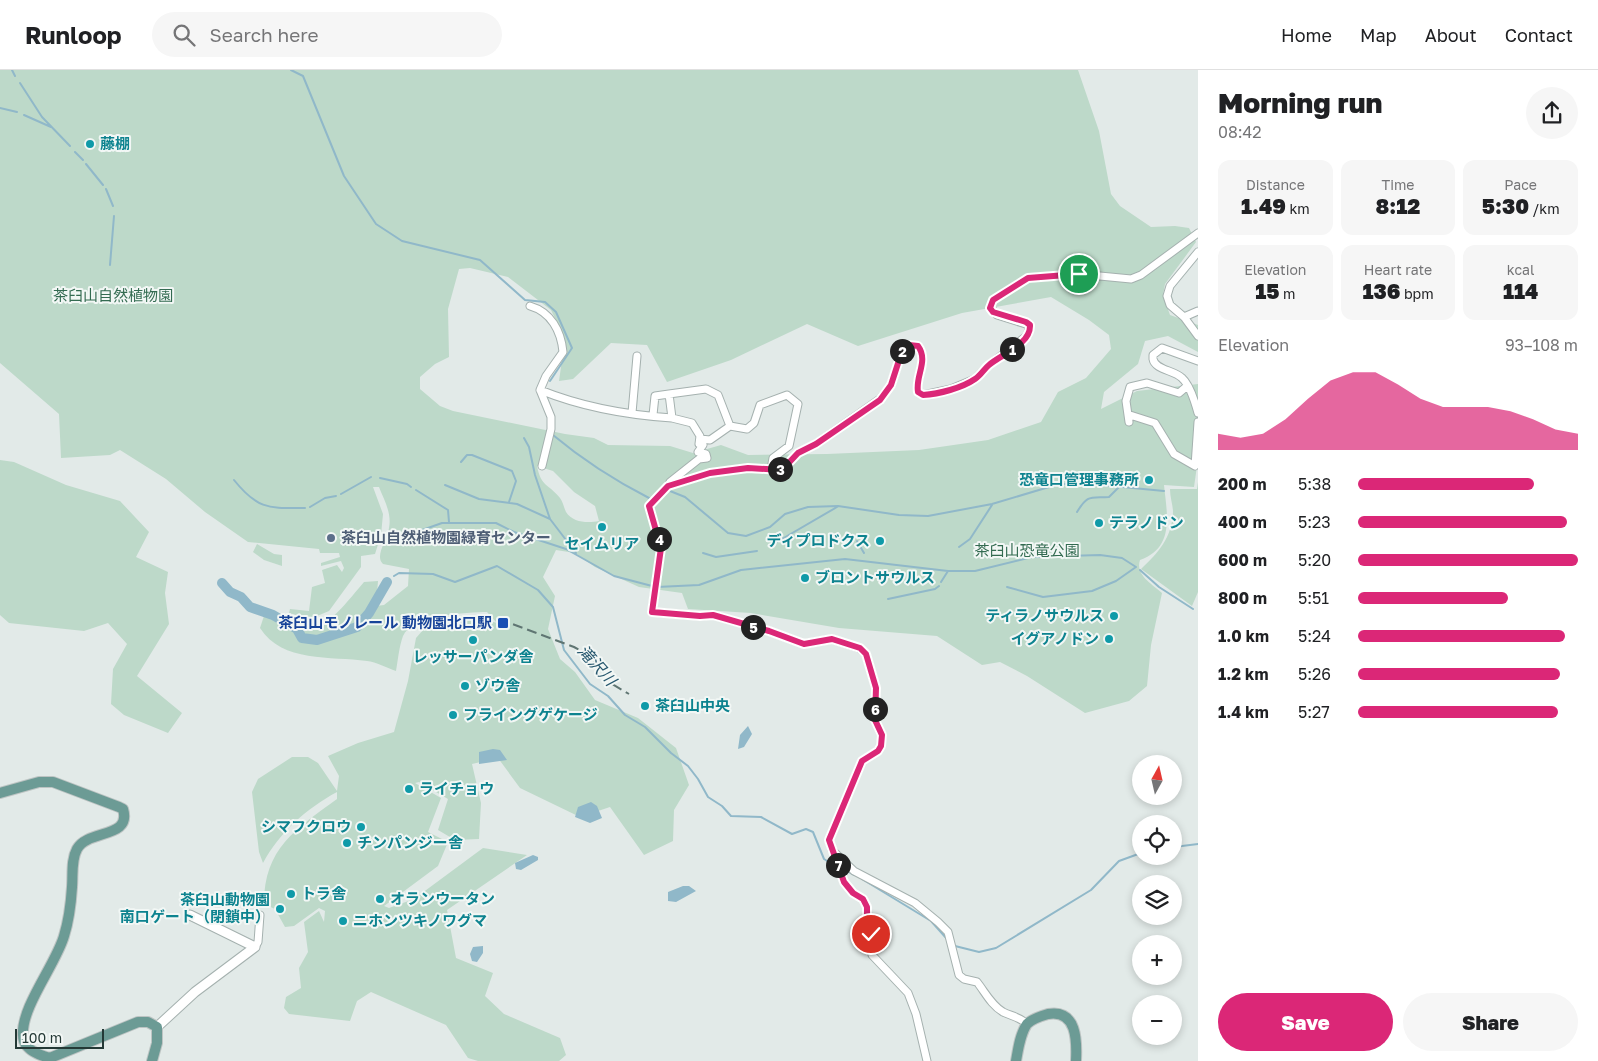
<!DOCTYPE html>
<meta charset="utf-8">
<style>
:root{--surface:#fff;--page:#f6f6f6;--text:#202124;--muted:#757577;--line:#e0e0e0;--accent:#db2777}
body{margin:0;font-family:"Golos Text","Noto Sans JP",sans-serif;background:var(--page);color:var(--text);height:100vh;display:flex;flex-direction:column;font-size:19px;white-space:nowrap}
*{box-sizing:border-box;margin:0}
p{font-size:16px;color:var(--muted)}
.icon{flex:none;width:28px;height:28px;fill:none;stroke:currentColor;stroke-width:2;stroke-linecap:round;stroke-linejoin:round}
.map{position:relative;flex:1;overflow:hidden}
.details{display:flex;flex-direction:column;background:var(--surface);width:400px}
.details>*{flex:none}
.needle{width:32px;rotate:8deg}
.tools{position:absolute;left:1132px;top:685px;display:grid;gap:10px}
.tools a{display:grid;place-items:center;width:50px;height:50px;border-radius:50%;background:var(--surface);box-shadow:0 2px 8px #0003;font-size:25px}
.scale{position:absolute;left:15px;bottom:12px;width:89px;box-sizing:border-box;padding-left:5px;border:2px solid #243936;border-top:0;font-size:14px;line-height:18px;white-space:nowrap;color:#243936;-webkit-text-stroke:4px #f2f7f5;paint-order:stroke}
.pin{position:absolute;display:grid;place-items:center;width:42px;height:42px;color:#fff;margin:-21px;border:2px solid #fff;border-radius:50%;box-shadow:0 1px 5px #0007}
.km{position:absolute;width:25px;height:25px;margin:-12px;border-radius:50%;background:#222;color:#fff;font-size:14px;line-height:25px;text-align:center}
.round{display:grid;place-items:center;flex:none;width:52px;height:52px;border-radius:26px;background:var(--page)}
.headline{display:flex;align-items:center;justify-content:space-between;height:85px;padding:0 20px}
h1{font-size:28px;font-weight:800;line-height:38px}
.metrics{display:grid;grid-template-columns:repeat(3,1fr);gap:8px;height:85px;padding:5px 20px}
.metrics div{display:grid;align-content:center;border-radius:12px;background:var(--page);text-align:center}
.metrics b{font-size:21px;font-weight:800}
.metrics small{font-size:14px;font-weight:400}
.metrics p{font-size:14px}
.chart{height:140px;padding:10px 20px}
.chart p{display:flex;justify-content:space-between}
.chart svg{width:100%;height:90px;margin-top:5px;fill:var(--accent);opacity:.7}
.action{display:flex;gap:10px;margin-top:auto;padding:10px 20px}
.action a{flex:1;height:58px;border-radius:30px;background:var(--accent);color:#fff;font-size:20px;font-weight:800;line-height:58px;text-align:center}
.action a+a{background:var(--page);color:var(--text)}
ul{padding:0 20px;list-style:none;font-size:16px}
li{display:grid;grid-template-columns:80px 60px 1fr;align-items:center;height:38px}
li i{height:12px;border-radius:6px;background:var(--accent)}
header{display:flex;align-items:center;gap:30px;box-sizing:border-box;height:70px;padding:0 25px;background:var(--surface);border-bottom:1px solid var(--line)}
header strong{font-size:24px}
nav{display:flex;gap:28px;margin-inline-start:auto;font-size:18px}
.search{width:350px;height:45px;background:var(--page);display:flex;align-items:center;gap:12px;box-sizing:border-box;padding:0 18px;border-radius:28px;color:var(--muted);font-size:19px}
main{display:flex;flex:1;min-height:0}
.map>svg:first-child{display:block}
</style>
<header>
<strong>Runloop</strong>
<div class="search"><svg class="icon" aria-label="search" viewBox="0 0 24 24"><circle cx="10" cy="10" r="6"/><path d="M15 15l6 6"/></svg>Search here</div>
<nav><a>Home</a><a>Map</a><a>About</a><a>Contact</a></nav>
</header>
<main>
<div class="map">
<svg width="1198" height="991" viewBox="0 0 1198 991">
<rect width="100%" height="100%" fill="#e2eae8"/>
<path fill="#bdd9c9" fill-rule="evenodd" d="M0,0H1078L1099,61L1111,124L1120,136L1151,157L1175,156L1189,158L1196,172L1165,214L1163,225L1170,245L1198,255V282L1168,266L1145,271L1138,294L1104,322L1101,339L1137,321L1198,314V389L1194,417L1164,415C1167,444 1175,478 1140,490C1135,505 1152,514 1162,523L1151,575L1147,616L1129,631L1085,643L1027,606L1000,592L982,595L937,566L839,558L751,543L688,539L682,523L639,517L595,497L575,483L556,480L543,507L555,526L548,559L560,589L575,602L595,630L638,648L676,678L689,715L674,740L673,771L644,785L610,737L580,747L520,718L498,688L472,694L481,733L479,769L455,770L438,760L448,729L419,712L415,713L441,728L428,762L448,772L438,796L384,836L389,838L414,829L483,778L527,785L447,840L456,888L493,903L485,926L504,944L560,968L566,985L559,991H478L468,988L446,955L371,922L357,931L350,951L289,944L284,938L286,927L301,918L299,898L308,882L304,852L319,841L324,852L325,841L319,838L294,856L285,857L275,839L264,834C264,778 296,759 337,729V722C307,738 279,763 263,793L259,782L252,722L258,709L292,687H308L318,693L337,721L339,706L328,686L358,673L394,662L408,611L416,568L423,560L461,549L479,548L497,553L487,542C468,542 411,546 403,566C399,577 398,590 396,601C387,598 376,592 367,591C331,586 282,593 260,558L266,540C323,566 325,558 364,512L378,511L376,536L384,535L408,516L409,499L383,494C374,486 388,469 389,458C392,443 384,430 379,417H373L383,444L381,465L375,484L361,486V497L329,541L310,549L289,543L290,539L309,541L312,517L325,513L322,500L337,495L342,502L344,498L341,491L321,496V493L340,487L339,483H320L319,479L248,472L205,442L166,409L120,380L110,385L61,388L59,344L0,293ZM470,198L508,207L551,240L565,269L559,311L573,309L611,273L647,275L667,312L731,290L807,254L858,276L962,243L1051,227L1089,250L1109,265L1111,279L1086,308L1058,322L1041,352L988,370L919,380L827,384L748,385L721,375L693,383L670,376L608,375L594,368L565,364L453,341L440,336L420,319V307L435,294L449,287L448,239L459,199ZM537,396L553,401L574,422L595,436L599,451C588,453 573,453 566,442C564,438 563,432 560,428C549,414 541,417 537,396Z
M0,390L14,392L66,415L120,431L149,462L136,487L168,502L165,523L169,554L137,606L182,643L168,663L124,645L111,634L113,599L127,574L108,553L84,561L9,553L0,545Z
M1198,412V522L1192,536L1141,499C1158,483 1172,468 1173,442C1173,435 1170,428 1170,419H1197Z
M257,474L274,484L282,485V496L264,490L253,482Z"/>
<path fill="#90b8c9" d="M748,656L752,664L744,677L738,679L740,665Z
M493,679L500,680L507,690L479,694V682Z
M591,732L597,736L602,748L590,753L575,747L578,737Z
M533,785L538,787V790L521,800L516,799L515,793Z
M683,816H689L696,821L676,832L668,831V822Z
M483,876V883L477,892L472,891L470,884L473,877Z"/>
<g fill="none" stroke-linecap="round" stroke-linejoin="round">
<path stroke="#90b8c9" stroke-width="2" d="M12,0L15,6
M291,0L303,6L344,106L376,154L402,171L480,190L525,230L545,232L556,242L572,278L550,311
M20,13L42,47L70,76
M0,38L17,42
M24,45L51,57
M75,82L83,90
M86,94L103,115
M106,119L113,136
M110,195L114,146
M553,365C584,391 612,409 649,428
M524,368L529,377L535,405L550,449L576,483
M461,392L467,385H472L512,401L516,411L509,432
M380,408L407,414L411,417
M234,410C258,440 269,438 305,438
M445,415L479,429L517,434L550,449
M416,420L448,440L449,452
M670,421L685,427L728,463L746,466L770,457L785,444L808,437L838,436L899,445L928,446L992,434L1059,414H1091L1164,421
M341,424L371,407
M310,437L325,428L336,426
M1077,442C1088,424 1090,428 1109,427L1119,417
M394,470L442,453H496L514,462L566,479L614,506L652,516
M364,471H378
M857,471L864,483
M770,476L837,437
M959,477L970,469L992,435
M703,483L716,487L757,481
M1140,500L1159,517L1193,539
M394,506L399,503L433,504L455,512L497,496L538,520L553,537L564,580L590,614L608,626L625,645L645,657L671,683L688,696L698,709L708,727L722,736L731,746L761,747L792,764L806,759L813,762L824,789L832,794
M941,512L948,501
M657,517L699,515L741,500L845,489L948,501H975L1032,487L1100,485L1122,488L1136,497L1116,511L1092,521L1043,527L1007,517
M888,529L935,519L939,516
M1174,777L1198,774
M847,801L854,805
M862,809L931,851L947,869
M955,876L979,882L996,878L1091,820L1119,791L1141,783"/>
<path stroke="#90b8c9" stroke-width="10" d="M222,513L230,522L241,527L250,537L273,545L297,559L302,568L317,570L357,557L369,543L387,512"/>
<defs>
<path id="minor" d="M1198,182L1170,216L1167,226L1170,235L1184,247L1198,266
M530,236C551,242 561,261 563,282L546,306L540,320L551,347V359L542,396
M1184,247L1198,241
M1198,291L1162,278L1153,285V289C1155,300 1174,300 1182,308C1190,315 1195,332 1198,343
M540,320C582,337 627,345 672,348L669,324L706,319L718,325L730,356L747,359L754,353L760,335L787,325L798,334L789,376L773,388L771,399
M632,343L637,286
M653,345L655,326L669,324
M1130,345L1155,353L1174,384L1195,396L1198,352
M1129,352L1126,331L1130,317L1147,313L1179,323L1186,317
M700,369L710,370L730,356
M668,416L670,412L699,389L707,388L706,384L698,382L703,375L699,374L700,366L692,353L672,348
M832,780L854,801L915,833L938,852L948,862L959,905L964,909L977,912C985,922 991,935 1003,942C1011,946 1020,947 1027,954
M255,877L258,872L260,845
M927,991L916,944L908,923L872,885L867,837L863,829L853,823L844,812L829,770L862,691L878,681L881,676L882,665L875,650L876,618L866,584L859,578L832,569L804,574L769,561L713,545L700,546L652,542L661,478L649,436L668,416L710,403L748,398L783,400L798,383L816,374L880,329L891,315L902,281L909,275L918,276C929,291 915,306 918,322L923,325L951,319L975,309L989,295L1028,265L1029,255L997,245L991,238L993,230L1028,208L1079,204L1131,209L1141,205L1198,163"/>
<path id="tertiary" d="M157,957L195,922L255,877L190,845"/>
<path id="primary" d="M0,723L39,712H53L119,737L123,739C132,769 88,759 77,779C71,790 73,804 72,817C71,833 69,850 64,866C56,894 21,937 23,965C23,979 38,985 50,988L138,952H148L157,957V973L152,991
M1016,991C1018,980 1020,964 1027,954C1032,949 1041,946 1048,944C1077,939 1077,971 1076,991"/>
</defs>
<use href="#minor" stroke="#a5b1af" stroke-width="9"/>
<use href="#tertiary" stroke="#a5b1af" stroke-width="11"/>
<use href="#primary" stroke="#bdc4c3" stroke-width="12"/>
<use href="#minor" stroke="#fff" stroke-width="7"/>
<use href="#tertiary" stroke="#fff" stroke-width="9"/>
<use href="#primary" stroke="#6c9b95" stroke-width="10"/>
<path stroke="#5f7572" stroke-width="2" stroke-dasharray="10 5" stroke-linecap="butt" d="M499,549L574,577L589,585L612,614L629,624"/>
</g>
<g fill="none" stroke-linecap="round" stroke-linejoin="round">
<defs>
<path id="route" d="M871,864L867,849V837L863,829L853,823L844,812L829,770L862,691L878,681L881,676L882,665L875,650L876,618L866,584L860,578L832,569L804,574L769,561L713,545L700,546L652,542L661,478L649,436L668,416L710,403L748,398L782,400L798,383L816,374L880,330L891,315L902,281L909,275L918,276C929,291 915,306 918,322L923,325C939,324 962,318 975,309C981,305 984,299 989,295C1002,284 1031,274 1030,255L1026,252L993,242L990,238L993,230L1028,208L1079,204"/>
</defs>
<use href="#route" stroke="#fff" stroke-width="10"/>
<use href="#route" stroke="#db2777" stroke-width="6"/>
</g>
<g fill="#0f9aa8" stroke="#f2f7f5" stroke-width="2">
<circle cx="90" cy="74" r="5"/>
<circle cx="1149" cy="410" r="5"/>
<circle cx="1099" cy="453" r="5"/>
<circle cx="602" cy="457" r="5"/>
<circle cx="880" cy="471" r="5"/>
<circle cx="805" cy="508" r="5"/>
<circle cx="1114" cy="546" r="5"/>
<circle cx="1109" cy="569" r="5"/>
<circle cx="473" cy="570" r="5"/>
<circle cx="465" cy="616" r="5"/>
<circle cx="645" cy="636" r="5"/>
<circle cx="453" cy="645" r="5"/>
<circle cx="409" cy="719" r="5"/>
<circle cx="361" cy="757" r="5"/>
<circle cx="347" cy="773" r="5"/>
<circle cx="291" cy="824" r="5"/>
<circle cx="380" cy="829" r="5"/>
<circle cx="280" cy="839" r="5"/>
<circle cx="343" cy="851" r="5"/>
</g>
<circle fill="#5c6f8a" stroke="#f2f7f5" stroke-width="2" cx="331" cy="468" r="5"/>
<rect fill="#1a4fb4" stroke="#f2f7f5" stroke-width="2" x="497" y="547" width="12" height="12" rx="2.5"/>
<g text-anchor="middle" stroke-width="4" stroke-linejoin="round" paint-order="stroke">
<g font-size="15" font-weight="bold" fill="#0d838f" stroke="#f2f7f5" text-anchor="start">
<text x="100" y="79">藤棚</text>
<text x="1139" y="415" text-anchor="end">恐竜口管理事務所</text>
<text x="1109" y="458">テラノドン</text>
<text x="870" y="476" text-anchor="end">ディプロドクス</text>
<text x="602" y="479" text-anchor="middle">セイムリア</text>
<text x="815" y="513">ブロントサウルス</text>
<text x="1104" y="551" text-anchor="end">ティラノサウルス</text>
<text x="1099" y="574" text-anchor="end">イグアノドン</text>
<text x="473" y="592" text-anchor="middle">レッサーパンダ舎</text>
<text x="475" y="621">ゾウ舎</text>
<text x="655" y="641">茶臼山中央</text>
<text x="463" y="650">フライングゲケージ</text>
<text x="419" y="724">ライチョウ</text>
<text x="351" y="762" text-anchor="end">シマフクロウ</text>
<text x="357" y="778">チンパンジー舎</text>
<text x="301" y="829">トラ舎</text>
<text x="390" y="834">オランウータン</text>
<text x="270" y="835" text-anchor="end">茶臼山動物園<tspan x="270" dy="17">南口ゲート（閉鎖中）</tspan></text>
<text x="353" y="856">ニホンツキノワグマ</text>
</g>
<g font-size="15" fill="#336b51" stroke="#f2f7f5">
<text x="113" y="231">茶臼山自然植物園</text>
<text x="1027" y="486">茶臼山恐竜公園</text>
</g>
<g font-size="15" font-weight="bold" fill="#4e5e75" stroke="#f2f7f5" text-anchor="start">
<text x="341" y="473">茶臼山自然植物園緑育センター</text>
</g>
<g font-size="15" font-weight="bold" fill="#164399" stroke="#f2f7f5" text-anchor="end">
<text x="492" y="558">茶臼山モノレール 動物園北口駅</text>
</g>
<g font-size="16" font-style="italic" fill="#26576e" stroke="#f2f7f5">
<text transform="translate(597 595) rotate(48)" y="6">滝沢川</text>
</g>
</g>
</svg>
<div class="tools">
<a><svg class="needle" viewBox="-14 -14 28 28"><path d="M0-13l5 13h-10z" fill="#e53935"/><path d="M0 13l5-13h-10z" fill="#757577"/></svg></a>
<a><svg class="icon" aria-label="locate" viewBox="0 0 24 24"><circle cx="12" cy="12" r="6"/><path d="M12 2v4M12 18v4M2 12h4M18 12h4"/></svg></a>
<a><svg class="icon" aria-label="layers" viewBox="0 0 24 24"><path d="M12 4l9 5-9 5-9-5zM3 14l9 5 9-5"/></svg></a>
<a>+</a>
<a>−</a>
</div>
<div class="scale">100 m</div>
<div class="pin" style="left:1079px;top:204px;background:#1e9e55"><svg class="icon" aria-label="arrive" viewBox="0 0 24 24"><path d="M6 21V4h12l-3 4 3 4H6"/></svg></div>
<div class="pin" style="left:871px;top:864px;background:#d93025"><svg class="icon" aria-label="check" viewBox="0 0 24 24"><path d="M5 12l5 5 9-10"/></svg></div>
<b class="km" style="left:1012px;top:279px">1</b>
<b class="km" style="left:902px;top:281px">2</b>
<b class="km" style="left:780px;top:399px">3</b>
<b class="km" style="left:659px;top:469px">4</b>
<b class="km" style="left:753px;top:557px">5</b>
<b class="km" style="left:875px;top:639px">6</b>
<b class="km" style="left:838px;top:795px">7</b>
</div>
<section class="details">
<div class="headline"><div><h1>Morning run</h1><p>08:42</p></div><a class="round"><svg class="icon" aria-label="share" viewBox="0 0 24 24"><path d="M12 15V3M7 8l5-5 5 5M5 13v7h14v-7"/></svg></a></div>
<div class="metrics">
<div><p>Distance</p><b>1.49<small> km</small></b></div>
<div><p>Time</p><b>8:12</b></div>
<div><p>Pace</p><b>5:30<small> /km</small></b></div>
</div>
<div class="metrics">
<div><p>Elevation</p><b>15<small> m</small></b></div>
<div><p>Heart rate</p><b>136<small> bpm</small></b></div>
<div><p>kcal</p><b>114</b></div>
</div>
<div class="chart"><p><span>Elevation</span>93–108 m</p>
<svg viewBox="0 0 160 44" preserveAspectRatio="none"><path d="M0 44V36L10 38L20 36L30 29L40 19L50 10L60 6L70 6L80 12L90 19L100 23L110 23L120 23L130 25L140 29L150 34L160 36V44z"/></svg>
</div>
<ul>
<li><b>200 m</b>5:38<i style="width:80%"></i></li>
<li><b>400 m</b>5:23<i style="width:95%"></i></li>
<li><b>600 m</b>5:20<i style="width:100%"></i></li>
<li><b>800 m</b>5:51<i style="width:68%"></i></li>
<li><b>1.0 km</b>5:24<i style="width:94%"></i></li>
<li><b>1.2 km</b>5:26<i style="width:92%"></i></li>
<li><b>1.4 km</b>5:27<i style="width:91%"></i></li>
</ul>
<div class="action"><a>Save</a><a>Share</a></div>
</section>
</main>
